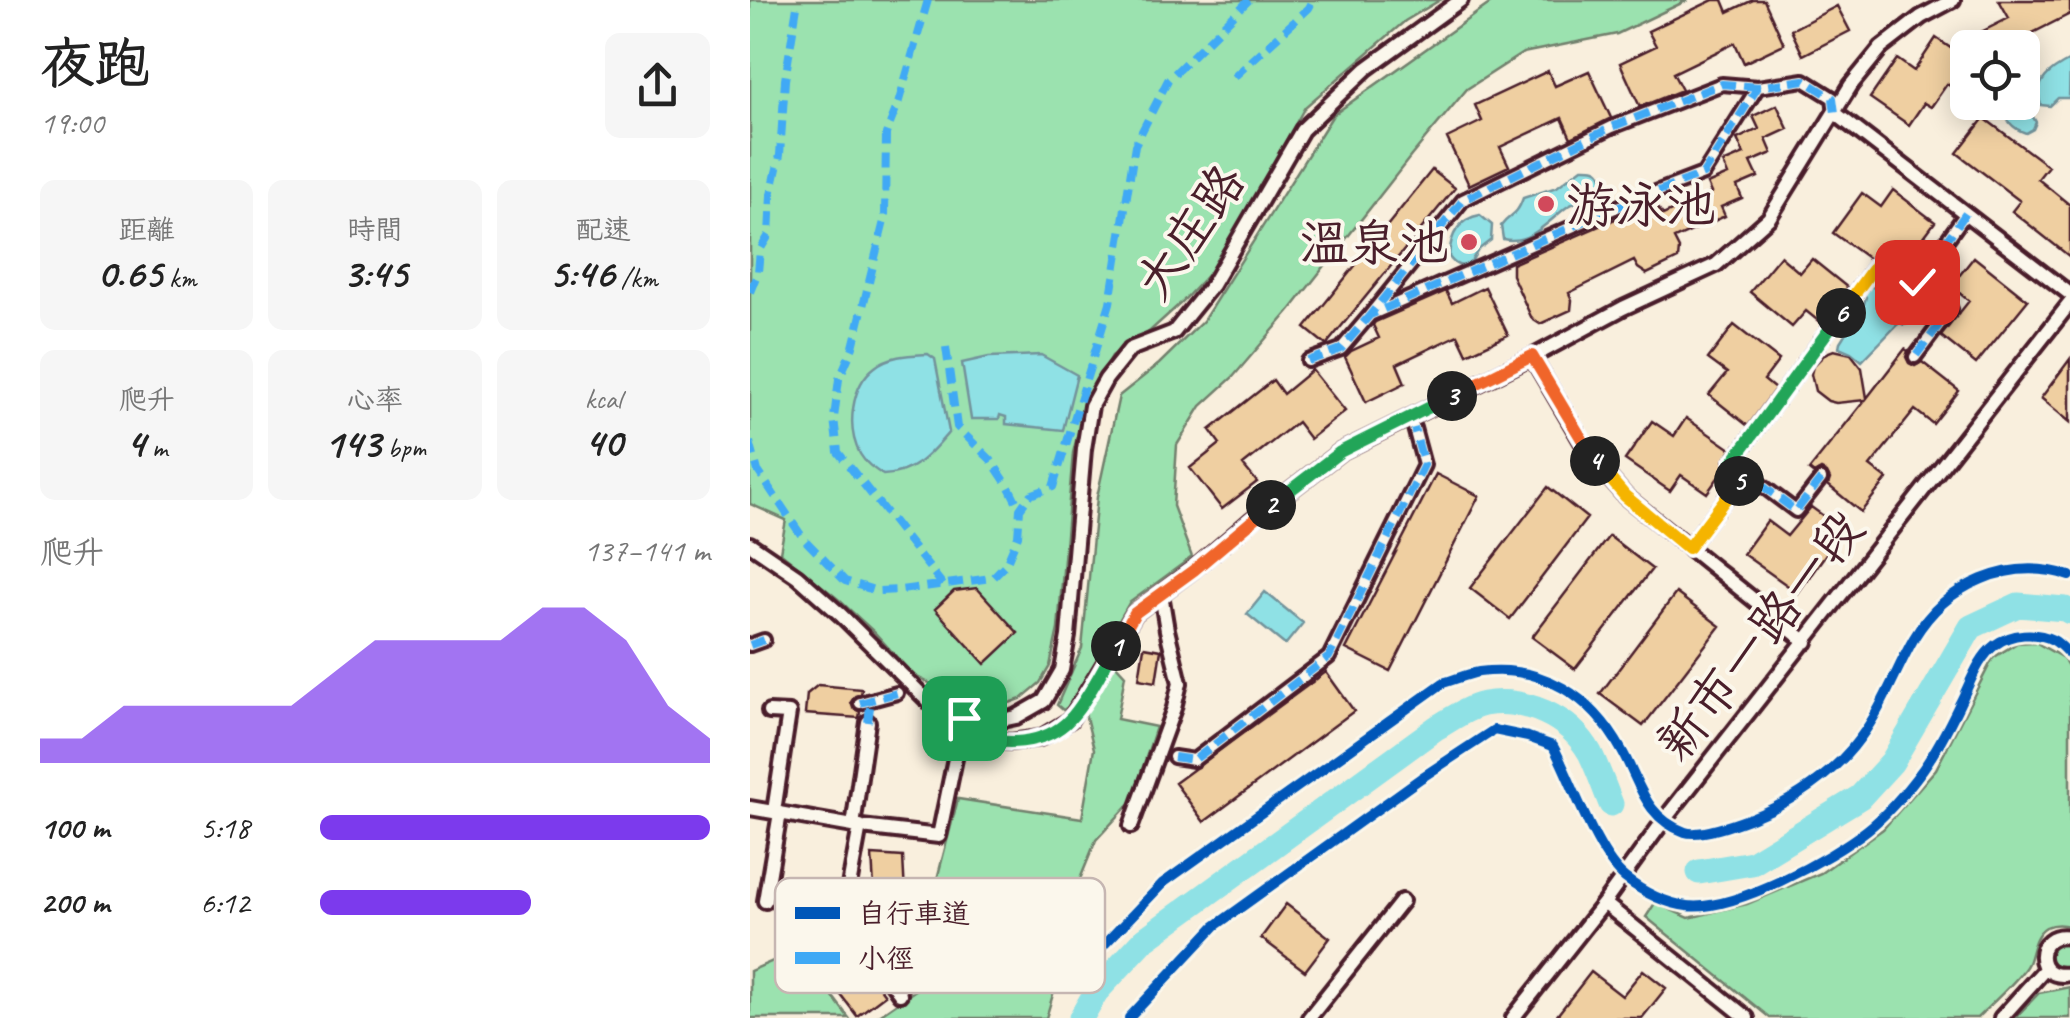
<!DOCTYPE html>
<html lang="zh-TW">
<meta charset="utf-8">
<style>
:root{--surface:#fff;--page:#f6f6f6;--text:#222;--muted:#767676;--accent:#7c3aed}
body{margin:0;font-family:Caveat,"LXGW WenKai TC",sans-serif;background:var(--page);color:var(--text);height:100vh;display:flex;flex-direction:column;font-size:38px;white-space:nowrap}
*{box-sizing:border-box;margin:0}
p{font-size:32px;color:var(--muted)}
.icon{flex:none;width:55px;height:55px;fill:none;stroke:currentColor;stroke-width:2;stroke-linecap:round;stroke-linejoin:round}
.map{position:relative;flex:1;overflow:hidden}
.sheet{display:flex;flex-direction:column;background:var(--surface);width:750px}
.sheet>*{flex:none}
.tools{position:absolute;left:1200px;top:30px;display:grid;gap:20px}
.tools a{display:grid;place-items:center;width:90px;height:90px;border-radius:15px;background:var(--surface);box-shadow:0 5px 25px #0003;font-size:50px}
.pin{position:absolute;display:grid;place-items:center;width:85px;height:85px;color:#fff;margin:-42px;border-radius:20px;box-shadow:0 5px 15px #0006}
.km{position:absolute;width:50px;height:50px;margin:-25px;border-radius:50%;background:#222;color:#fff;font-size:28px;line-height:50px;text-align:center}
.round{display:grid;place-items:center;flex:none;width:105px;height:105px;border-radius:15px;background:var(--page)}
.headline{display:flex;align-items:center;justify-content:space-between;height:170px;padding:0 40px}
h1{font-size:55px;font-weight:800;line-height:75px}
.metrics{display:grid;grid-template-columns:repeat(3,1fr);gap:15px;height:170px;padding:10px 40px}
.metrics div{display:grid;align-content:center;border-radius:15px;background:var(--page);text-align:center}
.metrics b{font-size:42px;font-weight:800}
.metrics small{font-size:28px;font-weight:400}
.metrics p{font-size:28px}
.chart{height:280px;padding:20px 40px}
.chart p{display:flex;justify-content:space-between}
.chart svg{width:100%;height:180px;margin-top:10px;fill:var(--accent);opacity:.7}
ul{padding:0 40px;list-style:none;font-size:32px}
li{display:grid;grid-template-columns:160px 120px 1fr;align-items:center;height:75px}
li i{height:25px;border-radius:12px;background:var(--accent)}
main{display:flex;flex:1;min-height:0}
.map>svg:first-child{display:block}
</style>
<main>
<section class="sheet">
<div class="headline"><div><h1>夜跑</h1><p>19:00</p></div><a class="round"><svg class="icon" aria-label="share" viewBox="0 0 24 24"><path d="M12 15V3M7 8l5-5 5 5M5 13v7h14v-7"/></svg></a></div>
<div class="metrics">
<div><p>距離</p><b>0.65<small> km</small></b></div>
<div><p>時間</p><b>3:45</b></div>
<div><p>配速</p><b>5:46<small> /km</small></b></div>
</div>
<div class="metrics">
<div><p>爬升</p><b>4<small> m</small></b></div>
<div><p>心率</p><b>143<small> bpm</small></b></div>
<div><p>kcal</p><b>40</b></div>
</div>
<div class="chart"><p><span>爬升</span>137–141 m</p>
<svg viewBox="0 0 160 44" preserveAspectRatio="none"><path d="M0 44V38L10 38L20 30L30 30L40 30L50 30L60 30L70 22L80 14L90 14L100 14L110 14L120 6L130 6L140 14L150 30L160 38V44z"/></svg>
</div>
<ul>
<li><b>100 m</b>5:18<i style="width:100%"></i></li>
<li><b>200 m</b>6:12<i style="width:54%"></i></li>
</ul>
</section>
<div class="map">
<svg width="1320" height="1018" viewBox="0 0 1320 1018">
<rect width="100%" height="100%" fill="#f9efdd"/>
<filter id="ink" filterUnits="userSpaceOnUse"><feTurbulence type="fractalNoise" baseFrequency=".01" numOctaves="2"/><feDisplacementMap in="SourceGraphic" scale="20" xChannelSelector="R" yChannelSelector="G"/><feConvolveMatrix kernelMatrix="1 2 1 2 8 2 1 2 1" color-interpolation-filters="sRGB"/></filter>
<g filter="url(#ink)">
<path fill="#9be2af" stroke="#72806d" stroke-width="2.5" d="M0,0H690L655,21L555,107L464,268L432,302L400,331L362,356L335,404L323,453L308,629L300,666L290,683L271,699L251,706L224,705L163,675L125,633L88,599L30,552L36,520L0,504Z
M745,0H938L867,34L773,53L717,89L661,156L541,309L483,377L451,406L427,445L423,506L442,557L379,603L321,705L313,710L307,705L332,648L347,497L369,396L409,364L453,321L583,115Z
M1285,642L1313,658L1320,669V926C1312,924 1304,923 1296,927C1283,935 1283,951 1278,963C1272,977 1239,1006 1227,1018H1020L896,917L905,903L939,918L997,904L1071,873L1133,829L1186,769L1243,658L1267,643Z
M365,664L375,675L367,719L406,727L382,801L346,840L317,911L304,991L296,1018H125L218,954L186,883L208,799L332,818L344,749L334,709Z
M1320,941V969L1302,967C1296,958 1296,952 1302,943Z
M48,950L99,1018H0V971Z
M1320,987V1018H1265L1289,993Z"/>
<path fill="#8fe1e5" stroke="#73939b" stroke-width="2.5" d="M1320,60L1319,98H1308L1300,106L1291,105C1282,82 1302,69 1320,60Z
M1273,100L1286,122L1283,129L1276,133C1261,128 1256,120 1252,105L1254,103L1272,102Z
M832,168C840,168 850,167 852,177C856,195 827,200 817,207C798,221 780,245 753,239L751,226C760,213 766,218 773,198L807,187Z
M730,215L742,225L741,240L728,250L719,265C709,267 705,265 699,257C700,237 708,219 730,215Z
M1117,284L1133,293L1138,305H1149L1160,321L1158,324L1154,325L1150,323L1147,325L1112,361L1101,352L1089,347L1090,342L1114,304L1116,297L1112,291Z
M178,354L185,359L199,432C180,454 164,474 133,475C124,469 115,463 110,454C96,428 101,385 125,367C140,355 160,355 178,354Z
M291,355L327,375L313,430L256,424V417L250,415L249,419H221L212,363L239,357Z
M515,592L553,623L535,645L497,614Z"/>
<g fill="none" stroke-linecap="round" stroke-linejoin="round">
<path stroke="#8fe1e5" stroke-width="25" d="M949,872L1002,863L1110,797L1142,762L1221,627L1268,605L1315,609L1320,612
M331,1018L346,992L395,939L686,728C700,720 718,707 734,704C775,697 820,717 840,753C848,769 854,787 861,804"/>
</g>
<path fill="#efcfa1" stroke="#4a1f2b" stroke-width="2.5" d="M963,0H973L978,12L1003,0H1014L1034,44L994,63L985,43L923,73L932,90L890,107L870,63L906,46L898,31Z
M1249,0H1320V14L1253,48H1221L1217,39L1259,18Z
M1087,6L1100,31L1053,55L1041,30Z
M1186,38L1218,60V98L1197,84L1181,107L1174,103L1159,125L1120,98L1147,59L1164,71Z
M798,71L805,86L839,71L861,118L821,138L812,118L750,147L759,166L719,185L697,138L732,121L725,105Z
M1027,105L1038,129L1016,139L1022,153L1001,162L1008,177L987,186L992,198L971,207L975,216L924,239L929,249L928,259L897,274L888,268L884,261L819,293L822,300L821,310L790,324L782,319L762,275V264L904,202L913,215L961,193L957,184L978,175L973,163L994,154L987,139L1009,129L1003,116Z
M1234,118L1298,166L1288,179L1320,205V257L1262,211L1270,201L1207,153Z
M682,170L705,188L576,345L555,328Z
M1143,190L1185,222L1158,258L1137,242L1133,247L1126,250L1119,259L1083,233L1112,193L1131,207Z
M1030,256L1050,273L1062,259L1098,288L1072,324L1056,311L1042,327L1000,292Z
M1224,257L1278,300L1226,364L1191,336L1219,301L1201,286Z
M735,287L758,335L717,354L708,335L647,364L655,383L616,402L595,357L601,351L629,338L623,325L625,322L696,291L702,303Z
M984,325L1029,360L1014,380L1025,389L998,426L959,395L977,373L958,359Z
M1155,349L1158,351L1156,357L1159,363L1165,366L1172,362L1209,391L1183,424L1165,410L1120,466L1137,479L1111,512L1078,485L1080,479L1077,473L1071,470L1064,474L1059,470L1115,400L1086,403L1078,401L1065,391L1061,374L1063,366L1076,353L1084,350L1101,354L1112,368L1117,398Z
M1320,359V422L1291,398Z
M562,370L595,411L560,439L547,422L493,465L507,482L472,509L440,468L470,444L460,430L523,380L533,394Z
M936,418L981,449L974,461L975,468L957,493L931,475L920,491L875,460L902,421L924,436Z
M686,474L729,496L640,671L596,649Z
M798,487L837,518L760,619L720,588Z
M1061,507L1093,530L1048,593L993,554L1017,521L1037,536Z
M859,536L902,569L825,669L782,637Z
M227,588L268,633L235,664L185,609L204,591Z
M926,593L970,626L893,726L850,694Z
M394,647L411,650L406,682L389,679Z
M576,672L604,711L454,822L425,783Z
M68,685L112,689L111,694L105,696L101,702L103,708L110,712L109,718L55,714L57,694Z
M122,855L153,857L156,913L186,961L163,979L129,937H127Z
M536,904L580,938L555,971L511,938Z
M80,922L135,995L107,1016L52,944Z
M893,970L916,988L892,1018H805L841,972L872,996Z"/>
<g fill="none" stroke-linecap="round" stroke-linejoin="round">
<defs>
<path id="pedestrian" d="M1008,87L972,84L862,127L713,200L620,315L872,205L953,174L1008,87L1054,80L1083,98L1085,113
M1167,282L1216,213
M558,361L591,349L620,315
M1071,479L1046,511L982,463L1132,256L1201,309L1165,357
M938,548L995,473
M0,645L14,640
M110,703L147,693
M424,757L444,760L579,657L674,465L664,428"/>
<path id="minor" d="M1085,113L1320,294
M782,357L841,457L875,496L1056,642
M0,544L47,576L91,615L178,701L214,718L243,722L266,717L294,701L312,670L318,636L334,449L341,406L356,379L380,349L424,332L440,312L462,285L552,130L616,69L711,0
M19,712L39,713L24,811
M214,718L219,733L234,740L261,742L290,738L320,720L385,613L444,569L500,521L590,452L782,357L873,308L966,265L1019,218L1101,85L1131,48L1171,17L1203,0
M0,808L103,826L189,836L213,720
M103,826L118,722
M110,826L94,913L150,994
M381,826L424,708L430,683L417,630L411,594
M15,901L30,813
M854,903L997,1018
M1320,937C1283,930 1282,982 1320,974
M559,1018L652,901
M763,1018L854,903L914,820L1320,303
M1251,1018L1296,968"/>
</defs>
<use href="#pedestrian" stroke="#4a1f2b" stroke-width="18"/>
<use href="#minor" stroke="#4a1f2b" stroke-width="20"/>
<use href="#pedestrian" stroke="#fbf7ec" stroke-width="10"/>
<use href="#minor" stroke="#fbf7ec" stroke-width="12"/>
<path stroke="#3fa9f5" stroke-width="8" stroke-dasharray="15 8" stroke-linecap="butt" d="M178,0L148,104L136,134L135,217L103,347L89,379L84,418L88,452L193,585
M484,77L559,8L563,0
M1008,87L972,84L862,127L713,200L620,315L872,205L953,174L1008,87L1054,80L1083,98L1085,113
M1167,282L1216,213
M0,292L8,272L10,250L19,235L21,195L30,155L35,80L48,0
M196,347L207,427L241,460L259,487L270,509
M558,361L591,349L620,315
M0,442L8,471L53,538L95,581L127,591L151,590L242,578L256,564L268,536L270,509L280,495L303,487L360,303L385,145L418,80L499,0
M1071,479L1046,511L982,463L1132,256L1201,309L1165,357
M938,548L995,473
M0,645L14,640
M110,703L147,693
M118,722L121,700
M424,757L444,760L579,657L674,465L664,428"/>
<defs>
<path id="cycleway" d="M329,971L413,883L693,683C704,680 717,674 729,672C792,664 842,696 872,751C890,783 895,818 935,832C950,837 985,824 1001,818C1042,802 1084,774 1110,738C1133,707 1145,672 1164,638C1196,584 1260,556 1320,576
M379,1018L465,926L671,778L744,730L778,737L803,746C822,781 846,855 875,878C893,892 915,903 937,906C983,912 1080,859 1117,830C1139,813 1156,792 1173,769C1188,748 1199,726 1210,703C1220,684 1228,658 1245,645C1261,633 1286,631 1303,640C1309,643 1315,650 1320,655"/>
</defs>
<use href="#cycleway" stroke="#fbf7ec" stroke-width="16"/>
<use href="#cycleway" stroke="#0057b8" stroke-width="10"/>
</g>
</g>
<g fill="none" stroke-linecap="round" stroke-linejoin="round" filter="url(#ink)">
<defs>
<path id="split-1" d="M214,718L219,733C250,748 296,745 320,719C336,703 354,666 366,646"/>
<path id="split-2" d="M366,646L385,613L444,570L521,505"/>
<path id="split-3" d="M521,505L590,452L702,396"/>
<path id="split-4" d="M702,396L782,356L845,461"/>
<path id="split-5" d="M845,461L875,496L938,548L989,481"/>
<path id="split-6" d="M989,481L995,473L982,463L1091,313"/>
<path id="split-7" d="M1091,313L1132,256L1167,282"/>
</defs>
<use href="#split-1" stroke="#fff" stroke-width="20"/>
<use href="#split-2" stroke="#fff" stroke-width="20"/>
<use href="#split-3" stroke="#fff" stroke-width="20"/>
<use href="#split-4" stroke="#fff" stroke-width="20"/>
<use href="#split-5" stroke="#fff" stroke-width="20"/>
<use href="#split-6" stroke="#fff" stroke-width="20"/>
<use href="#split-7" stroke="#fff" stroke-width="20"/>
<use href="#split-1" stroke="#22a559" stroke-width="12"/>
<use href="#split-2" stroke="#f0652b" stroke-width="12"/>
<use href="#split-3" stroke="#22a559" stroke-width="12"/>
<use href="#split-4" stroke="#f0652b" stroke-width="12"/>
<use href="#split-5" stroke="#f5b400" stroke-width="12"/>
<use href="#split-6" stroke="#22a559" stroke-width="12"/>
<use href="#split-7" stroke="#f5b400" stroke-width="12"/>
</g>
<g fill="#d1495b" stroke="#fbf7ec" stroke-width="4">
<circle cx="796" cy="204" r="10"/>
<circle cx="719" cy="242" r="10"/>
</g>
<g text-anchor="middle" stroke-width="8" stroke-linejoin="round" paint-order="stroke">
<g font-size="50" fill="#4a1f2b" stroke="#fbf7ec" text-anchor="start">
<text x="816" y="222">游泳池</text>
<text x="699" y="260" text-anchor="end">溫泉池</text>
</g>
<g font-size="50" fill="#4a1f2b" stroke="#fbf7ec">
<text transform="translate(439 231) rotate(-55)" y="18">大庄路</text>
<text transform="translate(1009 635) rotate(-52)" y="18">新市一路一段</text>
</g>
</g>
<rect x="25" y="878" width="330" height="115" rx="15" fill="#fbf7ec" stroke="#c6b6b2" stroke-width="2.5"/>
<rect x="45" y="907" width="45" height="12" fill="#0057b8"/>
<rect x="45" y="952" width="45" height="12" fill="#3fa9f5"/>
<g font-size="28" fill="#4a1f2b">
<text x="108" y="923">自行車道</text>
<text x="108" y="968">小徑</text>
</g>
</svg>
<div class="tools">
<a><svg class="icon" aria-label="locate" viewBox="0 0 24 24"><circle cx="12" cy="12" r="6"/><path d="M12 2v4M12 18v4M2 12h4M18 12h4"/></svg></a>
</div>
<div class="pin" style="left:214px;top:718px;background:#1e9e55"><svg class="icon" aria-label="arrive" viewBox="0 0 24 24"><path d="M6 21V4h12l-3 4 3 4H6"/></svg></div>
<div class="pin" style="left:1167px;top:282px;background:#d93025"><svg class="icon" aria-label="check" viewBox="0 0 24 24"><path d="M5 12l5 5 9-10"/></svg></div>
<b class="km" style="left:366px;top:646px">1</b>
<b class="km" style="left:521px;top:505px">2</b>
<b class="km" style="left:702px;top:396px">3</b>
<b class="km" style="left:845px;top:461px">4</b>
<b class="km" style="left:989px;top:481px">5</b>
<b class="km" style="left:1091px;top:313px">6</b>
</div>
</main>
